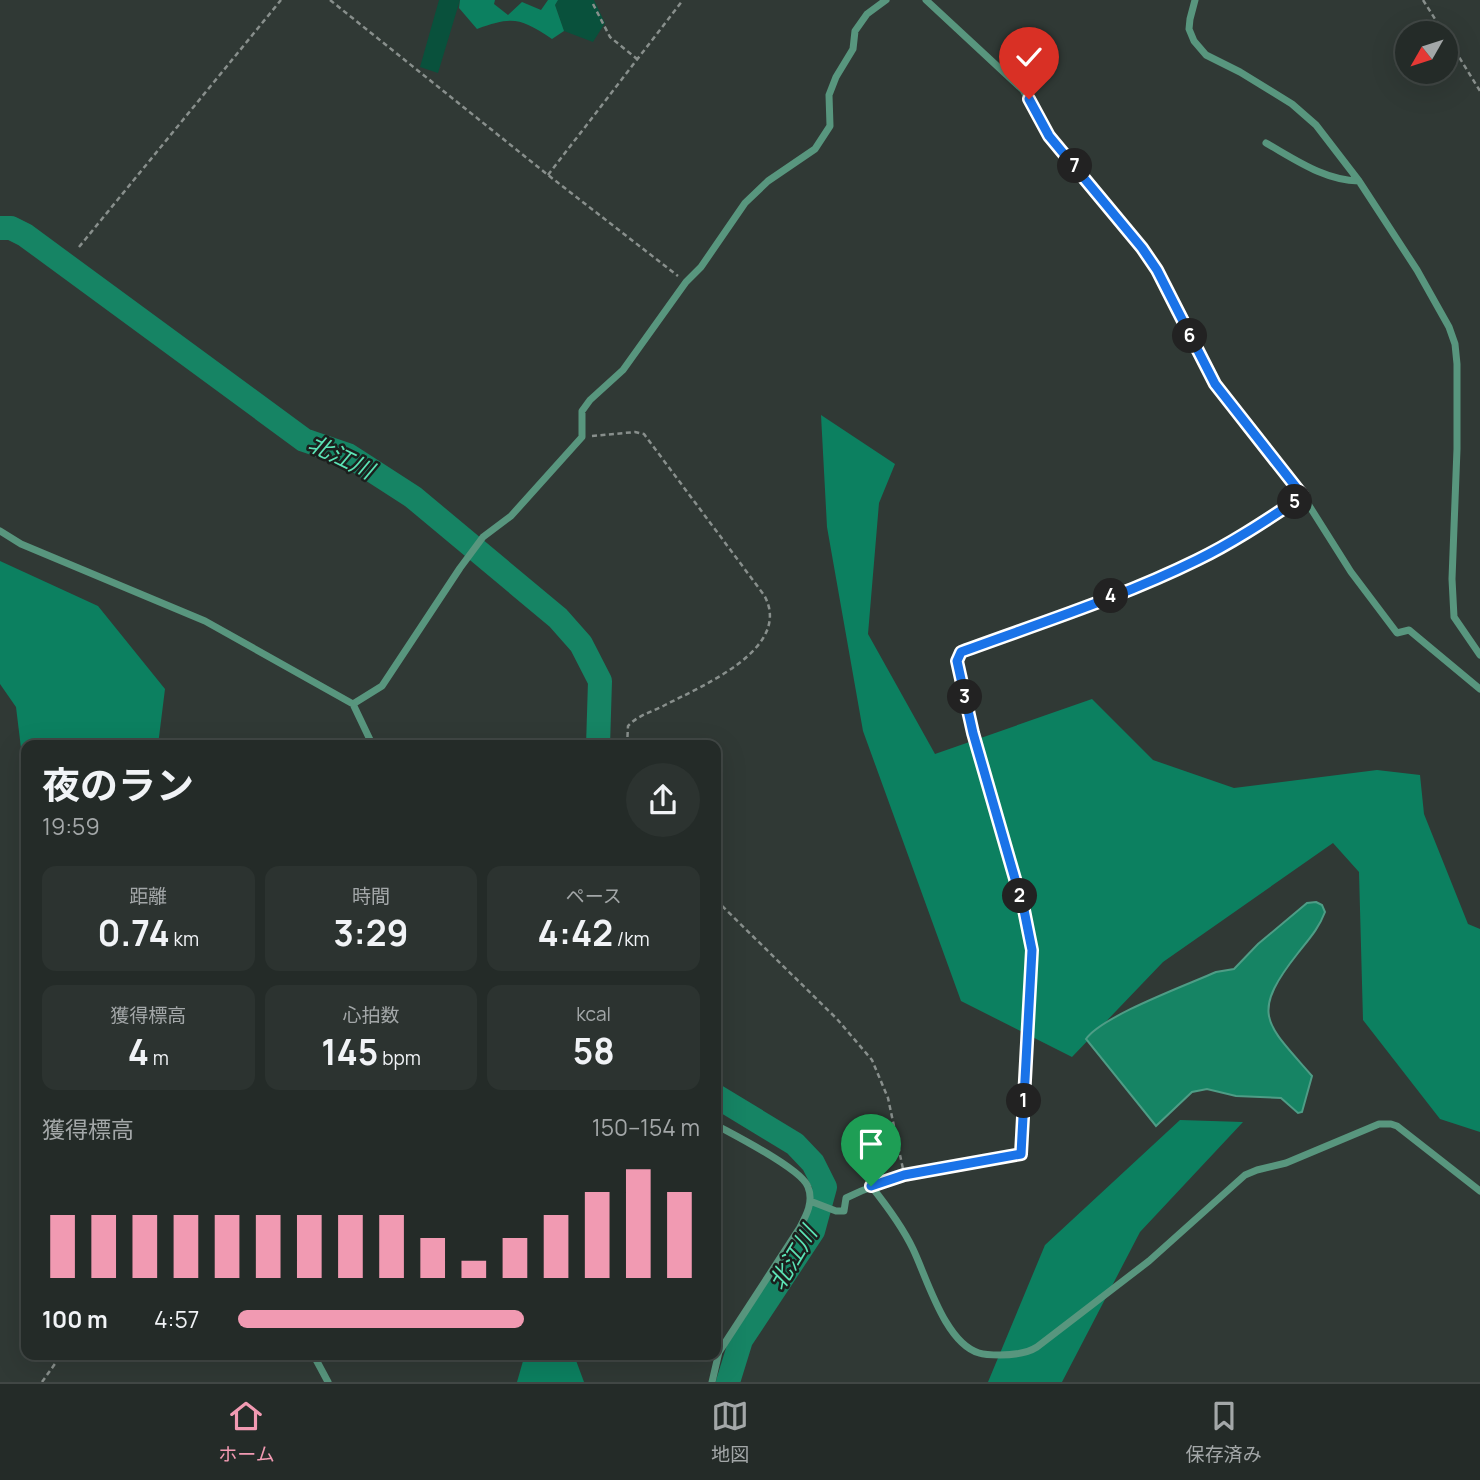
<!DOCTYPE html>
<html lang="ja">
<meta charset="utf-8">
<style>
:root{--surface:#242b28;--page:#2c3330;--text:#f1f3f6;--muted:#a3a7a8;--line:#414745;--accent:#f19ab2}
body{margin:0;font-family:Manrope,"Noto Sans JP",sans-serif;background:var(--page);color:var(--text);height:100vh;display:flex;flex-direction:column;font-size:26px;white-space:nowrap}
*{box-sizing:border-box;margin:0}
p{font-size:23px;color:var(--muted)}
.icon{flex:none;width:38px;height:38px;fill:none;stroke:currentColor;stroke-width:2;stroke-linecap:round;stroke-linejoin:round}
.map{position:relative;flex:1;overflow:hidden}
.drawer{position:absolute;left:21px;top:740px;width:700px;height:620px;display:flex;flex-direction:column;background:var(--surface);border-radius:14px;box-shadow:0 7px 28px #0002,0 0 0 2px var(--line)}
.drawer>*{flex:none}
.needle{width:46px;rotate:231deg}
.controls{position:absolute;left:1395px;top:21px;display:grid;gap:14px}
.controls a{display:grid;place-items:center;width:63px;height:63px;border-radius:50%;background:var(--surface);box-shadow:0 7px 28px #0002,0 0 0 2px var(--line);font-size:35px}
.pin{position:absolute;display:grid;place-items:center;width:60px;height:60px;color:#fff;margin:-72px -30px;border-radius:50% 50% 50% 0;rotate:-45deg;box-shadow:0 0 7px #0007}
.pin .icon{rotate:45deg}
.km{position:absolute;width:35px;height:35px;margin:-18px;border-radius:50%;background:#222;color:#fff;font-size:19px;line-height:35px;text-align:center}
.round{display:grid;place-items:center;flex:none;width:74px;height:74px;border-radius:37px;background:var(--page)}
.headline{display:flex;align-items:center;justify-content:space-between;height:119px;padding:0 21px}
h1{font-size:38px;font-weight:700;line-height:52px}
.stats{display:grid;grid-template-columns:repeat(3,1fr);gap:10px;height:119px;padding:7px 21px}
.stats div{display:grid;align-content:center;border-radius:14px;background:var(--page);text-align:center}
.stats b{font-size:35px;font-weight:700}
.stats small{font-size:19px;font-weight:400}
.stats p{font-size:19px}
.chart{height:196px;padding:14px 21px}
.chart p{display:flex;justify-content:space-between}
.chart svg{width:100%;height:126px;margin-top:7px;stroke:var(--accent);stroke-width:6}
ul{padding:0 21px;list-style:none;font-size:23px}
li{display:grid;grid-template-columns:112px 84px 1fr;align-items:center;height:52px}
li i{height:18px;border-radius:9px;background:var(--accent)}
.tabs{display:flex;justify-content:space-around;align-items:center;height:98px;border-top:2px solid var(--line);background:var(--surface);font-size:19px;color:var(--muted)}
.tabs a{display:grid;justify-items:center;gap:4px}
.tabs .current{color:var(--accent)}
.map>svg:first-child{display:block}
</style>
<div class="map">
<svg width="1480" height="1382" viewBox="0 0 1480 1382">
<rect width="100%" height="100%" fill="#303935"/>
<path fill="#09513c" d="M439,0H460L438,73L420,67Z
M558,0H594L605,23L593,42L564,31L555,5Z"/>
<path fill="#0c8060" d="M460,0H495L494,4L508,15L522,2L541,10L548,0H558L555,5L564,31L552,39C520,18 513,16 477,29L459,8Z
M821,415L895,464L879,503L868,634L935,754L1092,699L1153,760L1234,788L1377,770L1420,775L1424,814L1468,924L1480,929V1132L1440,1119L1363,1020L1359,872L1333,843L1163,962L1072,1057L961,1001L863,731L827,527Z
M0,561L98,606L165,689L158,745L26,746V789L16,707L0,684Z
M1180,1120L1243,1122L1140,1232L1062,1382H988L1045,1245Z
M525,1354L574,1355L584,1382H517Z"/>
<path fill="#168464" stroke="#4e9d86" stroke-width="2" d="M1316,902L1322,905L1325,912C1319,928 1309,939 1298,953C1249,1015 1266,1023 1312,1076L1302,1112L1298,1113L1281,1098L1236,1096L1207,1089L1192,1092L1156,1126L1086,1039C1102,1016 1187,985 1216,972L1234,969L1258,944L1307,903Z"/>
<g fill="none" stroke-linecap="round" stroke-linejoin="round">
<path stroke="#168464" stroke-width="24" d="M0,228H11L25,235L304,440L348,455L413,497L558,618L581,644L600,681L598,746
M716,1096L795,1144L813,1163L825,1187L813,1231L741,1340L728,1382"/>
<path stroke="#888f8c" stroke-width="2.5" stroke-dasharray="5 3.5" stroke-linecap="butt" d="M330,0L548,175L678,276
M1423,0L1444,33
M593,4L610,37L637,59
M1446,36L1480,91
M548,175L683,0
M79,247L281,0
M592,436L635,432L644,434L764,595C794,648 702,686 665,705C652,712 638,715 628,726L627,746
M716,900L837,1019L872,1060L888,1098L903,1169
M42,1382L62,1354"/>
<path stroke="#58967e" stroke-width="7" d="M926,0L1023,90L1049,136L1141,248L1164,283L1215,384L1303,496L1351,572L1397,633L1409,630L1480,689
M1195,0L1190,19L1189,29L1194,41L1206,55L1240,72L1292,104L1316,125L1359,181L1417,270L1449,327L1455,344L1457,364V449L1452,579L1454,617L1480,655
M1266,143C1296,160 1324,180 1359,181
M0,531L21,544L205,621L353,704L373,746
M353,704L382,686L460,568L483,537L511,516L582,437V411L590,400L623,370L686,282L701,267L745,203L768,181L815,149L830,126L829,95L836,77L853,49L855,31L867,14L886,0
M871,1186C887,1206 902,1226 913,1249C927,1278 945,1343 979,1353C985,1355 993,1355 1000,1355C1013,1355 1026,1354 1037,1347L1149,1261L1245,1175L1257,1170L1286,1163L1379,1124H1391L1397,1126L1480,1191
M810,1201L836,1211H844L846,1198C901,1171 961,1165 1021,1154L1032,950L1024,910L973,733L957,661L961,652C1040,623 1122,597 1197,560C1234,542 1268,519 1303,496
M313,1354L328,1382
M712,1382L719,1352L799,1229C806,1216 814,1202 808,1187C802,1169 734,1135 716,1125"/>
</g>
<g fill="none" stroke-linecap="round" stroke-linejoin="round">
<defs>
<path id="route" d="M871,1186L904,1175L1021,1154L1032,950L1024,910L973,733L957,661L961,652C1040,623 1122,597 1197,560C1234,542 1268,519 1303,496L1215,384L1157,270L1142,248L1049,136L1029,99"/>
</defs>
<use href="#route" stroke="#fff" stroke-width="14"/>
<use href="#route" stroke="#1a73e8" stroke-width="9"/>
</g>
<g text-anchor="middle" stroke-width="5" stroke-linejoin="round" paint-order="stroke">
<g font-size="23" font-style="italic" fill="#5ce3b5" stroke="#1b1f1d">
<text transform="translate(341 457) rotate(26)" y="8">北江川</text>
<text transform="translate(793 1258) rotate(-59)" y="8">北江川</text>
</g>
</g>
</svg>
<div class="controls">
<a><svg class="needle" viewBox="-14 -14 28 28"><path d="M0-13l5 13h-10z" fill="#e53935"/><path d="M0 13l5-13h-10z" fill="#a3a7a8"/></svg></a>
</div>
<div class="pin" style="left:871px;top:1186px;background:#1e9e55"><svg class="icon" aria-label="arrive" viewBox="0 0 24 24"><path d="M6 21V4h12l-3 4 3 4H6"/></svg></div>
<div class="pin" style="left:1029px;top:99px;background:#d93025"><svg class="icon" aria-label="check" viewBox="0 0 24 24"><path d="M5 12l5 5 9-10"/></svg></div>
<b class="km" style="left:1024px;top:1101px">1</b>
<b class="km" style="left:1020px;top:896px">2</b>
<b class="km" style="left:965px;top:697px">3</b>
<b class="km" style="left:1111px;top:596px">4</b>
<b class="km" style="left:1295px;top:502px">5</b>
<b class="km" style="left:1190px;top:336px">6</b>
<b class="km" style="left:1075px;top:166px">7</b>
<section class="drawer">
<div class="headline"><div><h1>夜のラン</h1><p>19:59</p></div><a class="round"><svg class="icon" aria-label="share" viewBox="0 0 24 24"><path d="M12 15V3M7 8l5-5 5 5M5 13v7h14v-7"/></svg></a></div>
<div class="stats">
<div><p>距離</p><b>0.74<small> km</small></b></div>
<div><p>時間</p><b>3:29</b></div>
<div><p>ペース</p><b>4:42<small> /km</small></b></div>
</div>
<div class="stats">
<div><p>獲得標高</p><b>4<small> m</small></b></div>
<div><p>心拍数</p><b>145<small> bpm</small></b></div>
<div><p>kcal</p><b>58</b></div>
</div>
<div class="chart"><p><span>獲得標高</span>150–154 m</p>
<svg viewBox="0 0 160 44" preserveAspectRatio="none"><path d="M5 44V22M15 44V22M25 44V22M35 44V22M45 44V22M55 44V22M65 44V22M75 44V22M85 44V22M95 44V30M105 44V38M115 44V30M125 44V22M135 44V14M145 44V6M155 44V14"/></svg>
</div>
<ul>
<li><b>100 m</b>4:57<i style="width:62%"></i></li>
</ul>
</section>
</div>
<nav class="tabs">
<a class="current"><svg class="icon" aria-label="home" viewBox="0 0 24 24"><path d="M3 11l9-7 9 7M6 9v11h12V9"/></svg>ホーム</a>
<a><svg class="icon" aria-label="map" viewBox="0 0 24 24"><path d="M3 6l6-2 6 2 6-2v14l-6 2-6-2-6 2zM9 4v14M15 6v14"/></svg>地図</a>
<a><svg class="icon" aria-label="saved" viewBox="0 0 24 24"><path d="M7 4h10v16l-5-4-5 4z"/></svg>保存済み</a>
</nav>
